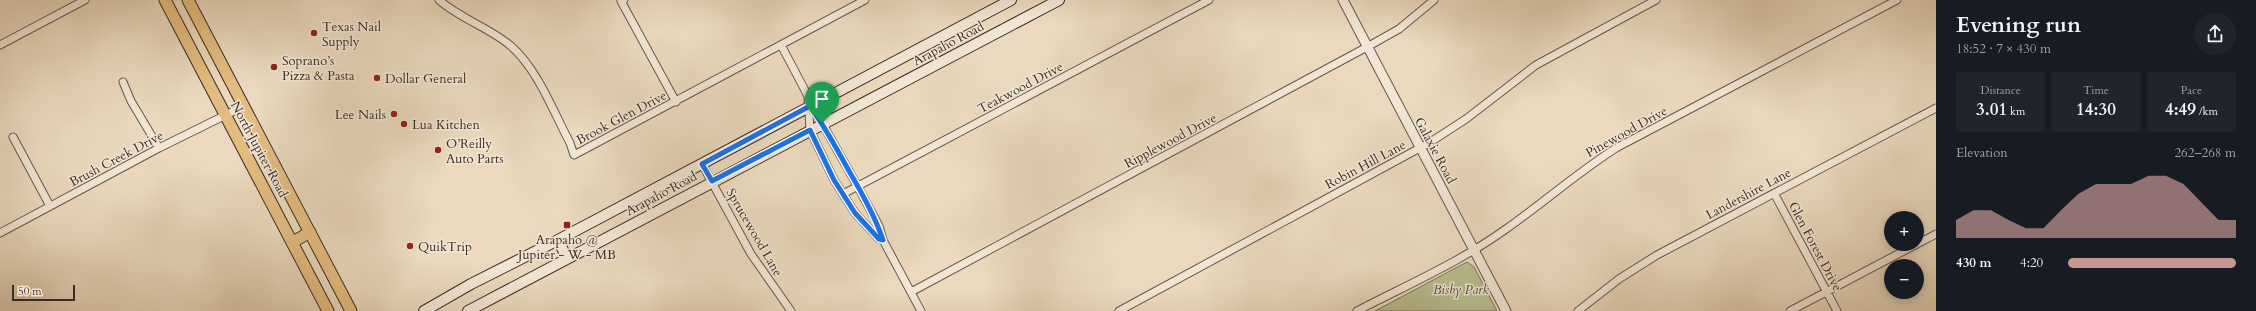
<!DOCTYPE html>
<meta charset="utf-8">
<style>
:root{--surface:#171b24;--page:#20242c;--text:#f1f3f6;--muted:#9ea1a6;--accent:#c59692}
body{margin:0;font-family:Cardo,serif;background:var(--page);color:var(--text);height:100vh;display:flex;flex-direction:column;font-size:15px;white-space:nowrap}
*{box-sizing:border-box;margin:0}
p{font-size:13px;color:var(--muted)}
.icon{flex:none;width:22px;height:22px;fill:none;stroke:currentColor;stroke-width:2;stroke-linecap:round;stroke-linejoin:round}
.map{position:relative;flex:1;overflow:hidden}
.panel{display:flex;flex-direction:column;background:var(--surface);width:320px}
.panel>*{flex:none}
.buttons{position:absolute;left:1884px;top:211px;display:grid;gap:8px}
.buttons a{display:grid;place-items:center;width:40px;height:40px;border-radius:50%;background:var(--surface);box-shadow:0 2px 10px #0003;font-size:20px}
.scale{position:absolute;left:12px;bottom:10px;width:63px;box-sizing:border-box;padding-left:4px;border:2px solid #3b2c26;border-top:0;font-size:11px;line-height:14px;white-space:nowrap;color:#3b2c26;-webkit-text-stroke:3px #f1e6d5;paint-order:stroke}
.pin{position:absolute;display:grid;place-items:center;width:34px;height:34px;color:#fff;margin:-41px -17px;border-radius:50% 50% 50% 0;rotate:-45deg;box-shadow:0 0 4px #0007}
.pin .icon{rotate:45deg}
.round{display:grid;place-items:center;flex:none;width:42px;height:42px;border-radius:21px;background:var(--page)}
.summary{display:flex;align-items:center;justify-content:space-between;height:68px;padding:0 20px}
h1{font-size:22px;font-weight:700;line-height:30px}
.metrics{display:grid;grid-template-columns:repeat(3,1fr);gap:6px;height:68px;padding:4px 20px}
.metrics div{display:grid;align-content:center;border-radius:4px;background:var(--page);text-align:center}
.metrics b{font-size:17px;font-weight:700}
.metrics small{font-size:11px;font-weight:400}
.metrics p{font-size:11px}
.chart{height:112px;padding:8px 20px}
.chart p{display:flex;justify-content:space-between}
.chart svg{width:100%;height:72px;margin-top:4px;fill:var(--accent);opacity:.7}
ul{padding:0 20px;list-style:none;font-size:13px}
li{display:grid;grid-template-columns:64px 48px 1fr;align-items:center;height:30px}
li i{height:10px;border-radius:5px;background:var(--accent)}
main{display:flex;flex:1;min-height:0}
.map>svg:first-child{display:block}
</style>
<main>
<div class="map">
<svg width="1936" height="311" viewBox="0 0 1936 311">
<rect width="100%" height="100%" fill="#ead9be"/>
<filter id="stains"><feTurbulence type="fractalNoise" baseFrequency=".005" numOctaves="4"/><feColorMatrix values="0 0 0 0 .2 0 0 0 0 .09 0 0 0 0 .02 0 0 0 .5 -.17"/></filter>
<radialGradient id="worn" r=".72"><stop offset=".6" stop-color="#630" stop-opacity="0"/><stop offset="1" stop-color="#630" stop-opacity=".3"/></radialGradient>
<path fill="#b9bf90" stroke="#7a765b" d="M1467,262L1474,267L1497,311H1375Z"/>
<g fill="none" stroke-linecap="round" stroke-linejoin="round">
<defs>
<path id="minor" d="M439,0C461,19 490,28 511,46C538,70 553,111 570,143L574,155L865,0
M624,0L621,1L676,102
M0,45L85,0
M781,45L808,96L810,130L834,180L855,213L879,239L883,240
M123,82L131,101L159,148
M810,106L822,123L858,187L879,226L883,240L921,311
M13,137L50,206
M702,164L751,254L791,311
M1774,193L1837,311
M843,194L1209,0
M0,233L159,148L244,106
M1917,244L1936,234
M911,292L1367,47L1399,29L1434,0
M1119,311L1429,143L1466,119L1536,65L1656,0
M1357,311C1407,285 1460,262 1506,229C1543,203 1577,173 1616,148L1897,0
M1578,311L1619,279L1657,255L1936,108
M1790,311L1917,244"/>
<path id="tertiary" d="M1343,0L1506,311"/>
<path id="secondary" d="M558,240L567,258
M424,311L471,284L558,240L1011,0
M468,311L1059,0"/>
<path id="primary" d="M165,0L328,311
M188,0L351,311
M293,242L310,232"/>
</defs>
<use href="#minor" stroke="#67574c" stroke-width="9"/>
<use href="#tertiary" stroke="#67574c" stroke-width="11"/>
<use href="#secondary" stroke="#3b2c26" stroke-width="12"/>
<use href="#primary" stroke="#3b2c26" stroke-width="13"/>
<use href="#minor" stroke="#f1e6d5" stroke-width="7"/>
<use href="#tertiary" stroke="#f1e6d5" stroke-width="9"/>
<use href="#secondary" stroke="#f1e6d5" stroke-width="10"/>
<use href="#primary" stroke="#e5bc7f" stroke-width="11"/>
</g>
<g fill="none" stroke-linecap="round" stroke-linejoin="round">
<defs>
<path id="route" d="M810,106C825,127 837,149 849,171C862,193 875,216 883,240L879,239L855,213L834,180L810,130L712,181L702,164Z"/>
</defs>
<use href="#route" stroke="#fff" stroke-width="8"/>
<use href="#route" stroke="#1a73e8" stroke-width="5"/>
</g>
<g fill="#8f2418" stroke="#f1e6d5" stroke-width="1.5">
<circle cx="314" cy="33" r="4"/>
<circle cx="274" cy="67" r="4"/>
<circle cx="377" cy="78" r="4"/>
<circle cx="394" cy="114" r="4"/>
<circle cx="404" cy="124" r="4"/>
<circle cx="438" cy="150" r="4"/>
<rect x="563" y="221" width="8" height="8" rx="2"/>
<circle cx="410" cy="246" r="4"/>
</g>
<g text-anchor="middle" stroke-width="3" stroke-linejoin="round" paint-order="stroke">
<g font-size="13" fill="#3b2c26" stroke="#f1e6d5" text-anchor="start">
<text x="322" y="31">Texas Nail<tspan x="322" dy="15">Supply</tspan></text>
<text x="282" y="65">Soprano’s<tspan x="282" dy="15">Pizza &amp; Pasta</tspan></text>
<text x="385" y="83">Dollar General</text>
<text x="386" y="119" text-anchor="end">Lee Nails</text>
<text x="412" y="129">Lua Kitchen</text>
<text x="446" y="148">O’Reilly<tspan x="446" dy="15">Auto Parts</tspan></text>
<text x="567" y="244" text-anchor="middle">Arapaho @<tspan x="567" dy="15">Jupiter - W - MB</tspan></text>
<text x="418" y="251">QuikTrip</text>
</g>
<g font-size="13" fill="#3b2c26" stroke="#f1e6d5">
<text transform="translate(948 43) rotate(-28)" y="5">Arapaho Road</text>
<text transform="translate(1020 87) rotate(-28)" y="5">Teakwood Drive</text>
<text transform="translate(621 117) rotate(-28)" y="5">Brook Glen Drive</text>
<text transform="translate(1626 131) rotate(-29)" y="5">Pinewood Drive</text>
<text transform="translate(1170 140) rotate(-28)" y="5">Ripplewood Drive</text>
<text transform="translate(260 149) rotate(62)" y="5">North Jupiter Road</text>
<text transform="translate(1436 150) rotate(62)" y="5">Galaxie Road</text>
<text transform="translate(116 158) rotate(-28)" y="5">Brush Creek Drive</text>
<text transform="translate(1365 164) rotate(-28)" y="5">Robin Hill Lane</text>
<text transform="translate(661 193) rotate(-28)" y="5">Arapaho Road</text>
<text transform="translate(1748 193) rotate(-28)" y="5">Landershire Lane</text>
<text transform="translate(755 232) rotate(60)" y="5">Sprucewood Lane</text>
<text transform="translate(1816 246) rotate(62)" y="5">Glen Forest Drive</text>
</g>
<g font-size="13" font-style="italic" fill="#54493b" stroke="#f1e6d5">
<text x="1461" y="294">Bisby Park</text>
</g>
</g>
<rect width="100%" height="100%" filter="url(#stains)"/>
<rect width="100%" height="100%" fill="url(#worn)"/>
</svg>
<div class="buttons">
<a>+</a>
<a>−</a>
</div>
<div class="scale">50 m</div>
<div class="pin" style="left:822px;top:123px;background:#1e9e55"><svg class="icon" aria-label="arrive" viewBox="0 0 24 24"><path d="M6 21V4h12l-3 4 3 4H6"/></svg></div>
</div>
<section class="panel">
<div class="summary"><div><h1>Evening run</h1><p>18:52 · 7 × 430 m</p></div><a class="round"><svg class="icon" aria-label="share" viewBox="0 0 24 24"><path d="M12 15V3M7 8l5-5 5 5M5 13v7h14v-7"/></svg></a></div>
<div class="metrics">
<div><p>Distance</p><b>3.01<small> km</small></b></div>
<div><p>Time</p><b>14:30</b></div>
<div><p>Pace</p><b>4:49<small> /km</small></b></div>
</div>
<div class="chart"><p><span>Elevation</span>262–268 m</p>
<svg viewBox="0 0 160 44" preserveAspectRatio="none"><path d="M0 44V33L10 27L20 27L30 33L40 38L50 38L60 27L70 17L80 11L90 11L100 11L110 6L120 6L130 11L140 22L150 33L160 33V44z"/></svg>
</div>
<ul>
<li><b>430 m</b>4:20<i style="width:100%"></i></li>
</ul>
</section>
</main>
